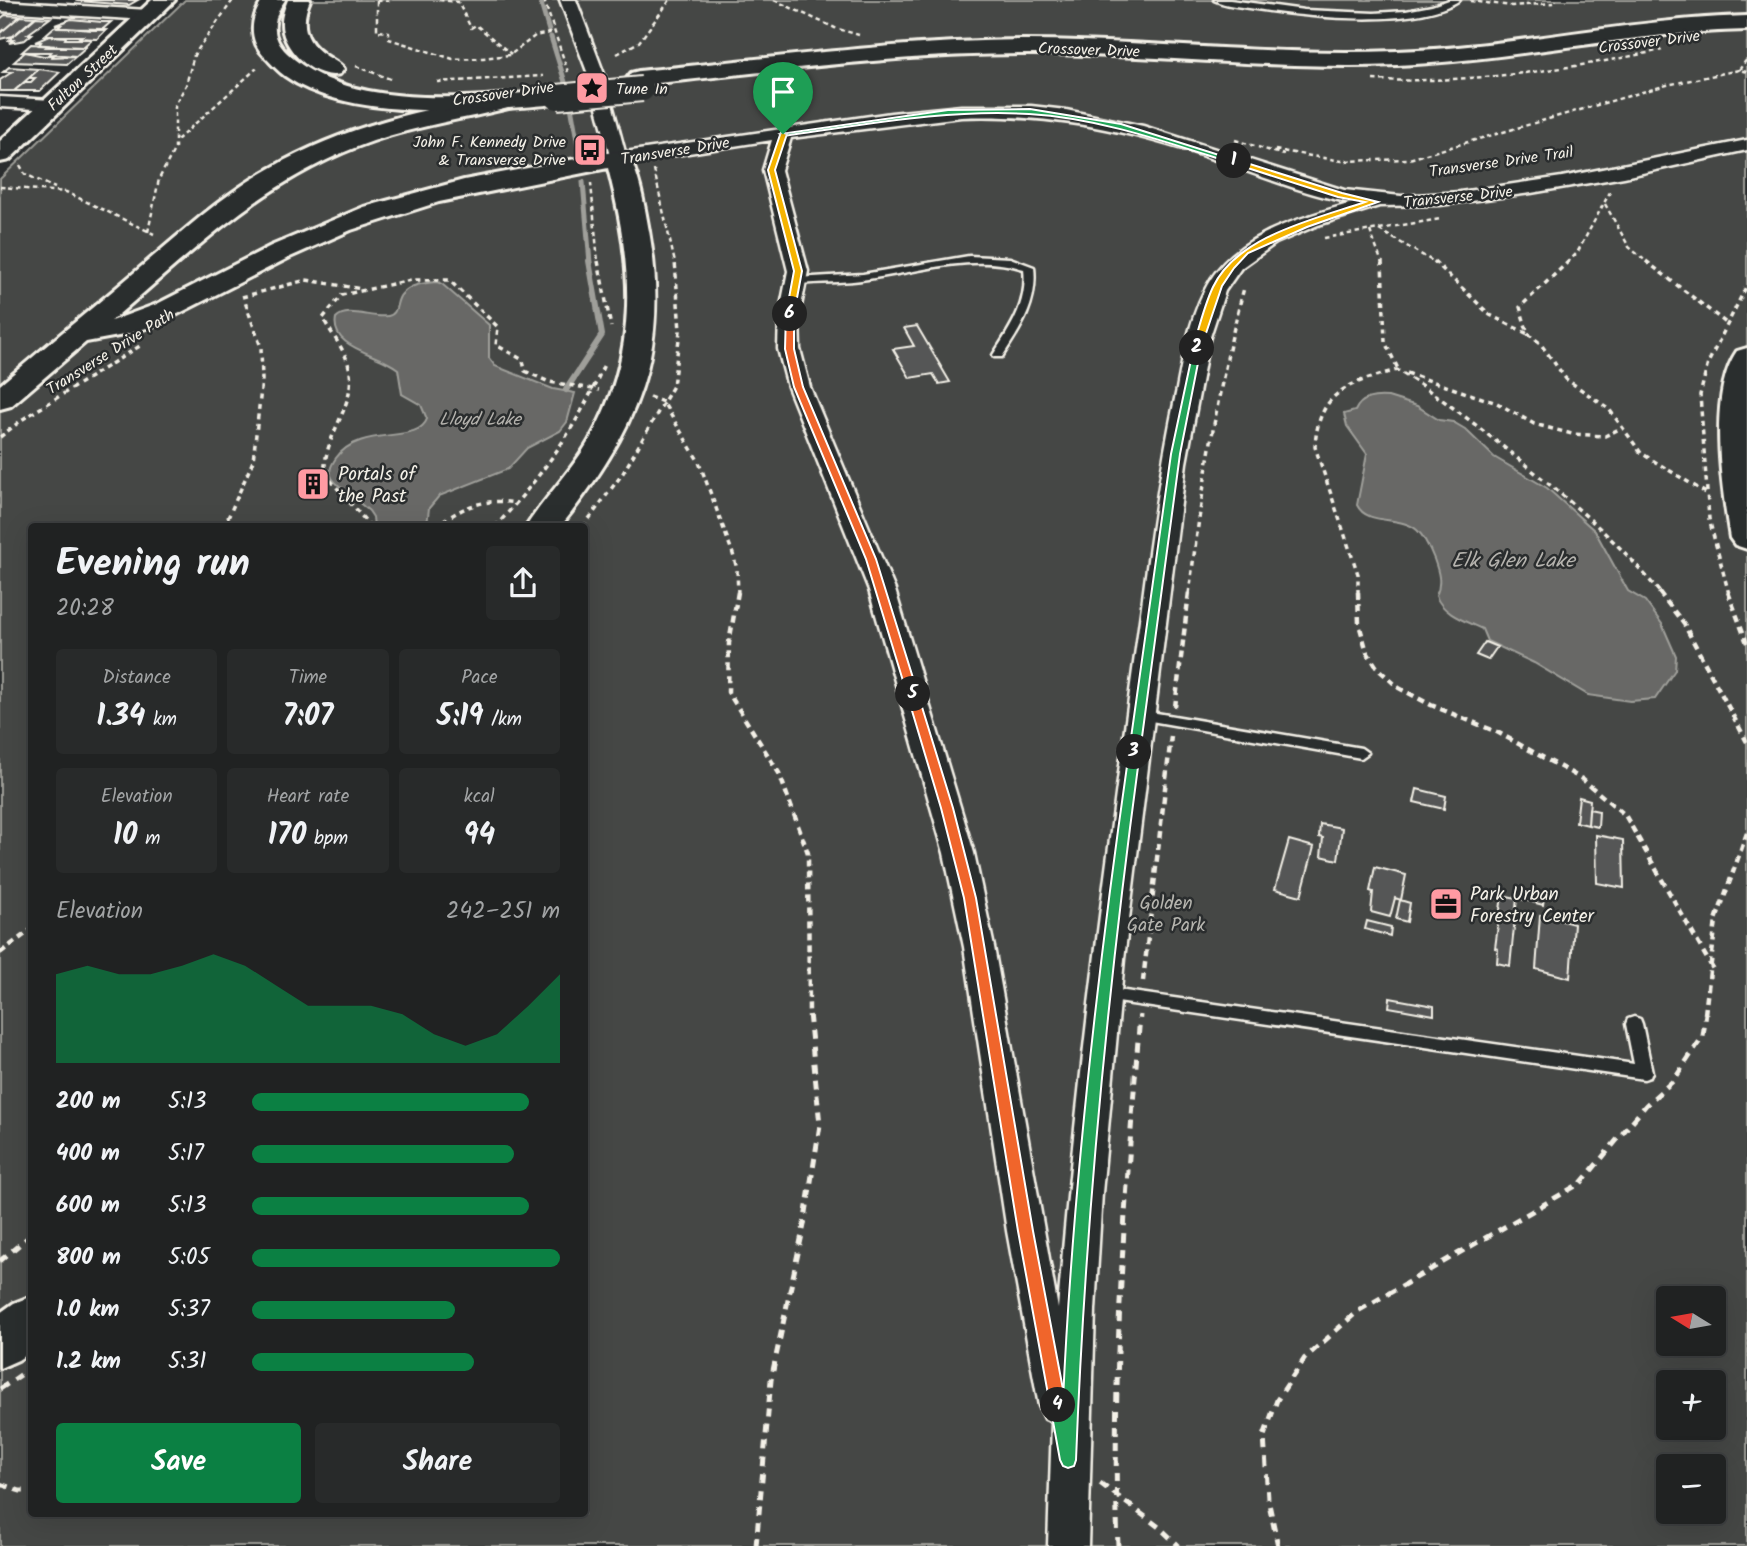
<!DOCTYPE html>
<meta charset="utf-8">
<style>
:root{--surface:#202222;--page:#282a2a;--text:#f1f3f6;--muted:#a2a4a5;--line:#3d3f40;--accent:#0b8043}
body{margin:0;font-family:Kalam,sans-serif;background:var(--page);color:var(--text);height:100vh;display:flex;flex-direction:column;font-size:26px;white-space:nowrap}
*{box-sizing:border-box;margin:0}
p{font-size:23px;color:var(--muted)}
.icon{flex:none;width:38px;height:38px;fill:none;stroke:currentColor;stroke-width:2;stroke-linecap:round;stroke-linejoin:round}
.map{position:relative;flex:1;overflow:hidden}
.drawer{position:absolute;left:28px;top:523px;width:560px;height:994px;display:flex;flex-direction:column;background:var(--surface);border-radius:7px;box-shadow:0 7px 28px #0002,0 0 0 2px var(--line)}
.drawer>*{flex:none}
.needle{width:46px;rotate:281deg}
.buttons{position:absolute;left:1656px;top:1286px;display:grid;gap:14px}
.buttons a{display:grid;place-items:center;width:70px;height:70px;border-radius:7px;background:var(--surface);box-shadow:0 7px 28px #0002,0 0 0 2px var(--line);font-size:35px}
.pin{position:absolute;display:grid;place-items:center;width:60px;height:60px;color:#fff;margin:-72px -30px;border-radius:50% 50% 50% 0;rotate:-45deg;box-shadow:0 0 7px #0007}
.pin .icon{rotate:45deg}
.km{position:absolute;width:35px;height:35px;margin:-18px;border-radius:50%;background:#222;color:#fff;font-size:19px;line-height:35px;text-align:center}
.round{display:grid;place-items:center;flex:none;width:74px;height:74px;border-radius:7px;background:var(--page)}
.headline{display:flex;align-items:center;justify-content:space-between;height:119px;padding:0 28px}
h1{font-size:38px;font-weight:800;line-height:52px}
.figures{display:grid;grid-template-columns:repeat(3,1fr);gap:10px;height:119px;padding:7px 28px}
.figures div{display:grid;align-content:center;border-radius:7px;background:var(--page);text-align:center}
.figures b{font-size:30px;font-weight:800}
.figures small{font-size:19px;font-weight:400}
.figures p{font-size:19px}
.chart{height:196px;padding:14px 28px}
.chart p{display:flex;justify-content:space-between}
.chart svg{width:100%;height:126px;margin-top:7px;fill:var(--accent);opacity:.7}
.button{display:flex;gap:14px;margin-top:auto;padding:14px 28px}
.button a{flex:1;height:80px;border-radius:7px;background:var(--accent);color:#fff;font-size:28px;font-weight:800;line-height:80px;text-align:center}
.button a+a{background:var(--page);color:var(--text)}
ul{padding:0 28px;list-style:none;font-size:23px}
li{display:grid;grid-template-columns:112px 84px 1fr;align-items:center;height:52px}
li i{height:18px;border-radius:9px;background:var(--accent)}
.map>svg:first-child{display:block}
</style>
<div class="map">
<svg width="1747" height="1546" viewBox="0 0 1747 1546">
<rect width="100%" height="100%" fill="#2a2d2e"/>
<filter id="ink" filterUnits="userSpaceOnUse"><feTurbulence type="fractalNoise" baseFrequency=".0143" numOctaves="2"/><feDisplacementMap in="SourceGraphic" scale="14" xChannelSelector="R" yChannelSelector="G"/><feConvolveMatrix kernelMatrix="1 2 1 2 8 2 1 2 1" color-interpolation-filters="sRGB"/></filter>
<g filter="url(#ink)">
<path fill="#444645" stroke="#9c9c96" stroke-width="2" fill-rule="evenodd" d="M185,0H1747V1546H0V179ZM32,527H584V1514H32ZM1668,1298H1713V1344H1668ZM1668,1382H1713V1428H1668ZM1668,1466H1713V1512H1668Z"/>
<path fill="#676866" stroke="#9f9f9a" stroke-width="2" d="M437,282L442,284L489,325V358L495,366L553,389L575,393L567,422L560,431L527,448L508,469L439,496L429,508L427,525L374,527L373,517L369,511C361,504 336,485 332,478C328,470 332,464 336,458C360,424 418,445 427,419L421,405L402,394L398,369C379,353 330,349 336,318C348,306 371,319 388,316C399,314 395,302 401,295C410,284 424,283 437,282Z
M1388,397L1417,406L1439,420L1453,422L1465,429L1494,457L1547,488L1595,531L1628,591L1645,601L1662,624L1676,656L1675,670L1655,699L1630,701L1588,695L1534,663L1487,641L1482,629C1465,621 1443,614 1436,596C1442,583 1439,573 1434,559C1430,549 1425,537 1417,530C1400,515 1367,526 1357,505L1367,454L1347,426L1344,414L1355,411C1361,397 1375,396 1388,397Z"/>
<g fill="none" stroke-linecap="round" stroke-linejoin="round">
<path stroke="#9f9f9a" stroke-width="5" d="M540,0L549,31
M551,37L569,95L580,157
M583,182L590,263"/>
<path stroke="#9f9f9a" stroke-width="6" d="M566,390L602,335L589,261"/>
</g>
<path fill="#555756" stroke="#f4f1e8" stroke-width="2" d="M138,0L129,5L77,1L78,0Z
M5,15L20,16L0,33V19Z
M20,16L35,17L13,36L0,39V33Z
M36,17L50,18L28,34H32L25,40L9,43L13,40H9Z
M71,19L102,22H111L103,29L58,28L61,25H55Z
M54,27L92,30H106L97,39L79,38L82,36H44Z
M49,36L66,37L65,39H92L83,47L39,45L41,42H35Z
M31,44L48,45L46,47H86L76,56L49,54L51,52H22Z
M25,52L44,56L55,54L52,57L76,56L67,64L14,62Z
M9,67L39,69L14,91H0V80L12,72H3Z
M39,69L60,72L40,91H14L25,82H31L35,78H29Z
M917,326L950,382L939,384L933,374L910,378L893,349L914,346L904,328Z
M1485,642L1497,647L1488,660L1476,655Z
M1417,789L1446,796L1444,809L1414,802Z
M1579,797L1590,800L1588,825L1576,822Z
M1589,809L1599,811L1598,827L1588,825Z
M1320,824L1342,828L1338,860L1321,856L1323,838L1319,837Z
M1596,835L1623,840L1624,888L1597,883Z
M1289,840L1314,847L1301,896L1275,889Z
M1375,867L1406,875L1401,900L1395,898L1390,917L1371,912L1373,892L1370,891Z
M1519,891L1544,898L1543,905L1517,898Z
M1502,895L1517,898L1510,966L1497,963L1498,949L1495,948Z
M1400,900L1410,903L1407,922L1396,919Z
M1540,915L1574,924L1570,978L1536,969Z
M1367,921L1391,927L1390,936L1365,929Z
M1390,998L1434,1006V1015L1389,1007Z"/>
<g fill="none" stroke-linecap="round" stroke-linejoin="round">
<defs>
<path id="lane" d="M1214,0H1230L1304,10L1374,13L1406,11L1432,6L1449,0H1460C1416,29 1307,17 1256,9C1243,7 1226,6 1214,0Z
M969,256L1010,258L1034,267C1038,303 1021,328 1002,357H994L993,355C1011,327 1028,303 1024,269C972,253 920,272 868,279C845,283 821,282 797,284L792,281L797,278L863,274Z
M1139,710L1361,748L1368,753L1361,758L1134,718L1132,715L1134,712Z
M1104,988L1634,1064L1626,1024L1628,1019L1634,1017L1640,1019L1642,1024L1652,1072L1650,1077L1644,1079L1104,1000L1098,999L1096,994L1098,989Z"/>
<path id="street" d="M560,0H576L604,74L625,152L891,113L961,106H1031L1066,110L1143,126L1344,190L1401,196L1460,192L1562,177L1747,140V150L1624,177L1531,193L1440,205L1379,206L1318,225L1276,243L1241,268L1225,291L1209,340L1186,463L1124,959L1102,1193L1095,1310L1088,1546H1048L1052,1422L1045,1419L1039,1406L1007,1231L964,947L944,853L869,590L788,387L778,349L779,316L788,271L763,170L772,140L618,164L612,163L588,74ZM961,117C1046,114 1117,128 1198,154C1249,171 1299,193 1352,203C1301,218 1242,232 1211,279C1191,311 1184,352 1177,389C1162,458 1152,528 1143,598C1110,835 1077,1071 1058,1309L994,947L974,853L895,590L810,387L800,349L799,316L808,271L781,170L791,138Z
M0,1L148,10L156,15L148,20L0,11Z
M0,97L52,100L61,105L52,110L0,107Z"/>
<path id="secondary" d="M152,0H175L9,160L0,162V141Z
M504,95L512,97L516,102L512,107C466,119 419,125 373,141C267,177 194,250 111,321L157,304L271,246L364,207L464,180L618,151L627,154C639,171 645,209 649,231C671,355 636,431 560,527H526C545,497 571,472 589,441C640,352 633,264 608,168L439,202L351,230L290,257L156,325L124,335L86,342L11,406L0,409V385C49,343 99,303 148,261C187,228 225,193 271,168C342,127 424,108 504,95Z
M1747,348V549L1735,545L1730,538C1722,489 1707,394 1737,351Z
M32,1296V1351L18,1360L0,1368V1313L14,1303Z"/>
<path id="highway" d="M263,0H285C272,18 270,37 287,53C350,113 477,97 557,90L565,92L569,97L565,102L557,104C483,111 348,122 285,76C278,71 272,64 266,58C248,40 250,19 263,0Z
M288,0H310C300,23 304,41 325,55C332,60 339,62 344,69L340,74C317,80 288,54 283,32C280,20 284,10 288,0Z
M1747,16V30C1629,32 1515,60 1397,65C1272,70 1148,53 1023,54C895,54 767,72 639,85L631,83L627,78L631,73L639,71C767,59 895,41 1023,40C1148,40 1272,56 1397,51C1514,47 1629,19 1747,16Z"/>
</defs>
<use href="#lane" stroke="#f4f1e8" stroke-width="5"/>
<use href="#street" stroke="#f4f1e8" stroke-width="5"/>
<use href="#secondary" stroke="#f4f1e8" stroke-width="6"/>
<use href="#highway" stroke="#f4f1e8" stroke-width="6"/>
<path stroke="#f4f1e8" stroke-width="2.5" stroke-dasharray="4.5 3.5" stroke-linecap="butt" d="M439,0L458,2L471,28L476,25L511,54
M544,0L568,72
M774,0L835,28L859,35
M377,1V31L389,32V39L453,59L483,58L510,55L535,36L554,32
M377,1L393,0
M1470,1L1512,6L1555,3L1556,0
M617,54L639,42L670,0
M356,66L393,80
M1739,70L1747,59
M1373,80C1471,83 1566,70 1662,50
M437,82L543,76
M177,140L257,68
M1235,140L1284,155
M1275,150L1342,161L1409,159L1667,85L1739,70L1747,72
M20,165L25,174L55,188
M654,170L675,263
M591,183L598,263
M0,187L66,192L154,234
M1605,204L1629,247L1648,263
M1379,230L1436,263
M1370,231L1382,263
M148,232L159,179L175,148V105L186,85L194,55L233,0
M1324,238L1440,219
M1567,263L1577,253L1610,192"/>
<path stroke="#f4f1e8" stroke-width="3.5" stroke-dasharray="5 4.5" stroke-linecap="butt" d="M598,261L611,327
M1382,261L1385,342L1399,371
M1434,261L1490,315L1528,334
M1569,261L1520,307L1528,334L1540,343L1566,379L1609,409L1641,453L1706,493
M1646,261L1726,323
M242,297L306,280L362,289
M1407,373L1497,403L1534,424L1572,434L1605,436L1623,427
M649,397L663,402L699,462L733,554L737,569L738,594
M0,437L23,419L143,344
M224,527L253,461L262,380L261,347L244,299
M371,527L325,474C322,436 358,405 349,367C345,349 331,334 323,318L342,295L411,280H449L498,327L496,345L523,360L525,371L549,382L599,390
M436,527C462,506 484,498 517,503
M495,527C541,477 579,425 605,362
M583,527L623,473L673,386L680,331L675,261
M1189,594C1202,491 1217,389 1244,288
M1358,594V574L1315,447C1318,391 1349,383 1397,370C1442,397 1481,429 1522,462C1572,503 1620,542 1661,594
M1729,594L1709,519L1700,395L1708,363L1747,285"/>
<path stroke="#f4f1e8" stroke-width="4.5" stroke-dasharray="7 5" stroke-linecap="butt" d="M738,592L729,643L728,692L779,773L808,853L809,1014
M1358,592L1359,624L1367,652L1378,669L1399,688L1431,705L1497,732L1582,779L1625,815L1713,969
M1659,592L1684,624L1747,742
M1728,592L1747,643
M1175,707L1189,592
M0,953L32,929
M1143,981L1171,736
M1705,1014L1716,920L1747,833"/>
<path stroke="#f4f1e8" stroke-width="5" stroke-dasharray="9 7" stroke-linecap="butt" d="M0,1261L32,1234
M0,1389L22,1374
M1100,1483L1159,1527L1179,1546
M0,1484L20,1491H32
M756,1546L771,1380L804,1225L820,1125L809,1013
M1118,1546C1111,1368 1126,1192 1140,1015
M1278,1546L1268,1499L1264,1436L1277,1400L1305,1358L1358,1311L1581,1183L1646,1105L1674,1080L1703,1036L1706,1013"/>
<use href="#lane" fill="#2a2d2e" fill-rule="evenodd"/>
<use href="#street" fill="#2a2d2e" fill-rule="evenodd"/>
<use href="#secondary" fill="#2a2d2e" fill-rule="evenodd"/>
<use href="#highway" fill="#2a2d2e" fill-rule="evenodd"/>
<defs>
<path id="highway-bridge" d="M557,97L642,89"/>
</defs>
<use href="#highway-bridge" stroke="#f4f1e8" stroke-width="28" stroke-linecap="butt"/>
<use href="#highway-bridge" stroke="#2a2d2e" stroke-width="24"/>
</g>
</g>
<path fill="#22a559" stroke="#fff" stroke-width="2" d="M1030,109L1121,124L1238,161L1232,163C1166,142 1099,118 1029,114C947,109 864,125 783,136L780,134L948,110Z"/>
<path fill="#f5b400" stroke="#fff" stroke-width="2" d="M1234,159L1342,193L1378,202L1307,227L1248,253L1234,268L1222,286L1201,348L1197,351L1193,348C1199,328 1204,306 1213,287C1237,236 1315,219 1365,202L1338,197L1232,163Z"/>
<path fill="#22a559" stroke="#fff" stroke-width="2" d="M1194,346L1201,348L1180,454L1140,752L1134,756L1129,752L1171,454Z"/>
<path fill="#22a559" stroke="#fff" stroke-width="2" d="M1134,747L1140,752C1108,987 1085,1223 1076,1460L1074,1466L1068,1468L1063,1466L1060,1460L1050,1405L1053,1400L1058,1398L1063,1400C1073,1183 1098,967 1129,752Z"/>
<path fill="#f0652b" stroke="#fff" stroke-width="2" d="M913,690L918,694L953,808L976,898L1033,1231L1066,1405L1064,1411L1058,1413L1053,1411L1050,1405L1018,1231L964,898L941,808L907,694Z"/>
<path fill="#f0652b" stroke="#fff" stroke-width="2" d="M790,311L794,314V349L803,387L876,559L918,694L917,696H909L907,694L866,559L794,387L785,349L786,314Z"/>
<path fill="#f5b400" stroke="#fff" stroke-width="2" d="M781,132L787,134L775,170L802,271L794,314L790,316L786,314L794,271L768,170Z"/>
<defs>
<symbol id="sight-square" viewBox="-11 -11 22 22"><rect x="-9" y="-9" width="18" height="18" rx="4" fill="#ff9aa2" stroke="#2a2d2e"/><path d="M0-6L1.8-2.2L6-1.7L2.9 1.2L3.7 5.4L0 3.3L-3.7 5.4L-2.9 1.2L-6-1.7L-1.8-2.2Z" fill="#111"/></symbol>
<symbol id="bus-square" viewBox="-11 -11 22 22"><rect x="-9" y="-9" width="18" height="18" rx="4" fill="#ff9aa2" stroke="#2a2d2e"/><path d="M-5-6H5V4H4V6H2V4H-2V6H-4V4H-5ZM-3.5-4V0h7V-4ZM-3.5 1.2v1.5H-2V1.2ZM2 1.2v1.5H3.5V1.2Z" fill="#111"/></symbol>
<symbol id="building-square" viewBox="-11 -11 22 22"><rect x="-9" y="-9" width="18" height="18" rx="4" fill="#ff9aa2" stroke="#2a2d2e"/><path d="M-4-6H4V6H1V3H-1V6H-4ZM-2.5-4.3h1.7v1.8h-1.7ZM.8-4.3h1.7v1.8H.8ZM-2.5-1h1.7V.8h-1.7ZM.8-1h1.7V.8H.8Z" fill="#111"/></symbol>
<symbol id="office-square" viewBox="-11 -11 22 22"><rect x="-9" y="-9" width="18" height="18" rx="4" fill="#ff9aa2" stroke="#2a2d2e"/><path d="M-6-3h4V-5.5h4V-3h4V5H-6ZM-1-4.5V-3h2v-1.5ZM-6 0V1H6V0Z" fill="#111"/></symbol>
</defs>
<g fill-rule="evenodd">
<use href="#sight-square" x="573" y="69" width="38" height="38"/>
<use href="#bus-square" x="571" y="131" width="38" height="38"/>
<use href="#building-square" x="294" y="465" width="38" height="38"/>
<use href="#office-square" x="1427" y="885" width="38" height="38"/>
</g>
<g text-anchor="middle" stroke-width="5" stroke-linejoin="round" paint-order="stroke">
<g font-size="16" fill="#f4f1e8" stroke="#2a2d2e">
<text transform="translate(1649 41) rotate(-7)" y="6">Crossover Drive</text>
<text transform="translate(1089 49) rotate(2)" y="6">Crossover Drive</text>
<text transform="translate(82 77) rotate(-43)" y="6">Fulton Street</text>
<text transform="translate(503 93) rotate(-8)" y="6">Crossover Drive</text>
<text transform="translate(675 150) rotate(-9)" y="6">Transverse Drive</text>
<text transform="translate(1501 161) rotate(-8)" y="6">Transverse Drive Trail</text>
<text transform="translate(1458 196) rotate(-6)" y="6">Transverse Drive</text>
<text transform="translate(110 351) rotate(-32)" y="6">Transverse Drive Path</text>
</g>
<g font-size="16" fill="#f4f1e8" stroke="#2a2d2e" text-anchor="start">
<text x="616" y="94">Tune In</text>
<text x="566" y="147" text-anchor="end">John F. Kennedy Drive<tspan x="566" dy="18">&amp; Transverse Drive</tspan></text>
</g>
<g font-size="18" font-style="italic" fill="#b5b3ae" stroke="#2a2d2e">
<text x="480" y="425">Lloyd Lake</text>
</g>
<g font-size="19" fill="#f4f1e8" stroke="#2a2d2e" text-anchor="start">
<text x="338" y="480">Portals of<tspan x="338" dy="22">the Past</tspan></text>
<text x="1470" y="900">Park Urban<tspan x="1470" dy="22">Forestry Center</tspan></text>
</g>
<g font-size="19" fill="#b6b5af" stroke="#2a2d2e">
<text x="1166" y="909">Golden<tspan x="1166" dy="22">Gate Park</tspan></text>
</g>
<g font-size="21" font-style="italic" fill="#b5b3ae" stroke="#2a2d2e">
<text x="1513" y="567">Elk Glen Lake</text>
</g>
</g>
</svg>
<div class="buttons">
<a><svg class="needle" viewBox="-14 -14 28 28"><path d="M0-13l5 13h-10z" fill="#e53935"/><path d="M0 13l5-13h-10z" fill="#a2a4a5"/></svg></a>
<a>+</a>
<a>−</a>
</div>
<div class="pin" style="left:783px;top:134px;background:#1e9e55"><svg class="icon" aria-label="arrive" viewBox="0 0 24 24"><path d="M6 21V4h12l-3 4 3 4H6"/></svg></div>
<b class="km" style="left:1234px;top:161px">1</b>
<b class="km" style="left:1197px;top:348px">2</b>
<b class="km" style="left:1134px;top:752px">3</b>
<b class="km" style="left:1058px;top:1405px">4</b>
<b class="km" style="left:913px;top:694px">5</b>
<b class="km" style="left:790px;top:314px">6</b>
<section class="drawer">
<div class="headline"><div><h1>Evening run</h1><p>20:28</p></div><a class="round"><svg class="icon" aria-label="share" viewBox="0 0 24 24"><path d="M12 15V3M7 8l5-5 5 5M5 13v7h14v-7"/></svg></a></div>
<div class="figures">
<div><p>Distance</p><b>1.34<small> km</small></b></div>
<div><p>Time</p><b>7:07</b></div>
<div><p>Pace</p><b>5:19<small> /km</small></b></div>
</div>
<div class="figures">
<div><p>Elevation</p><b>10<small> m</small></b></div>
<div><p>Heart rate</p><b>170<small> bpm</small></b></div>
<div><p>kcal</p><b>94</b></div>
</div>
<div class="chart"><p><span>Elevation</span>242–251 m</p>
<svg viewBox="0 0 160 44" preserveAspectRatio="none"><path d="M0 44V13L10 10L20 13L30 13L40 10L50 6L60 10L70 17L80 24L90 24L100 24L110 27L120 34L130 38L140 34L150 24L160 13V44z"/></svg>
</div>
<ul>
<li><b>200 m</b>5:13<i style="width:90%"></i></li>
<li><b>400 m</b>5:17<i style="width:85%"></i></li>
<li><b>600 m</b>5:13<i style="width:90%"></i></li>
<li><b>800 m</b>5:05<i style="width:100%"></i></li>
<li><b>1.0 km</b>5:37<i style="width:66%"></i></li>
<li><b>1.2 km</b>5:31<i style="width:72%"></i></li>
</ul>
<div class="button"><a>Save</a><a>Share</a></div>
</section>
</div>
